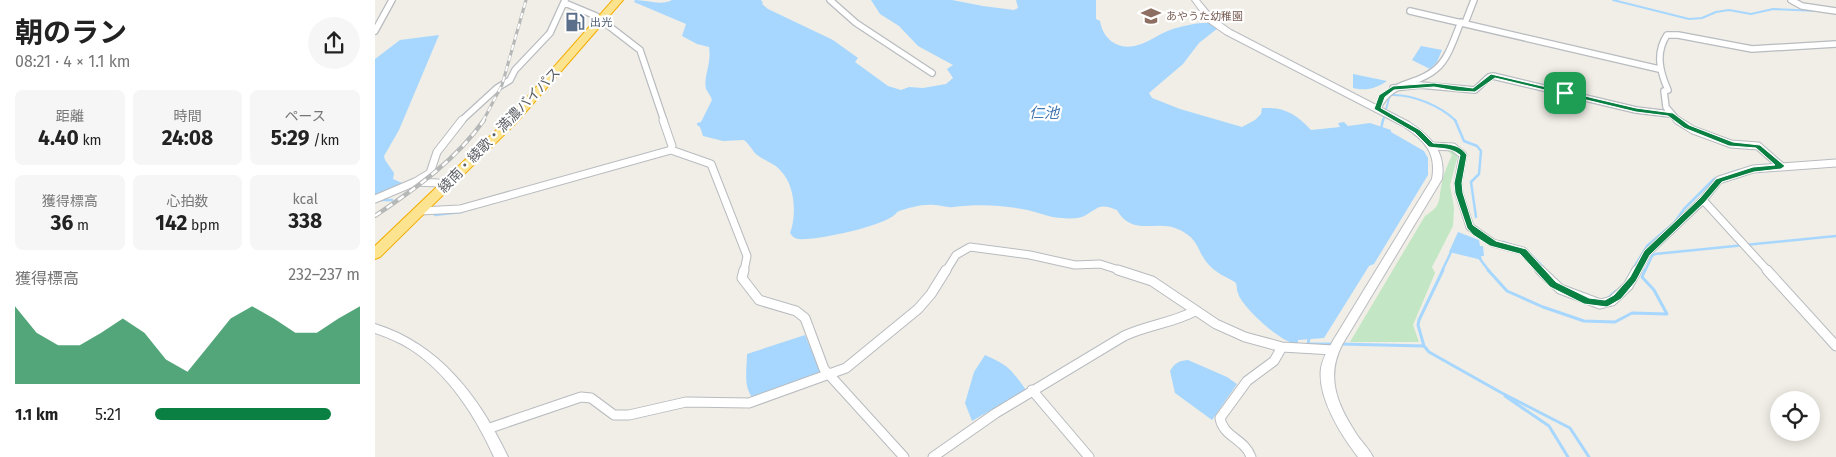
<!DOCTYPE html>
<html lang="ja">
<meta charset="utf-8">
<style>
:root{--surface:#fff;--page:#f6f6f6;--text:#222;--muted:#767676;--accent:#0b8043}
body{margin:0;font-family:"Fira Sans","Noto Sans JP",sans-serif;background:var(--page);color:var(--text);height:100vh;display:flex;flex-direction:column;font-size:19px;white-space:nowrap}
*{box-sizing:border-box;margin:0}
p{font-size:16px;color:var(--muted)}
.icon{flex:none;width:28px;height:28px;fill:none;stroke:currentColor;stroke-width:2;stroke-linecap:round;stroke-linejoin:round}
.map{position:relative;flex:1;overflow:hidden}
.panel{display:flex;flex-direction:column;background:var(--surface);width:375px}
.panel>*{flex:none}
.controls{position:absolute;left:1395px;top:391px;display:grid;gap:10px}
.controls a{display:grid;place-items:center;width:50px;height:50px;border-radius:50%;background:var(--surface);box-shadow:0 2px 12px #0003;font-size:25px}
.pin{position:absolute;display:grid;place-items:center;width:42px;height:42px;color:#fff;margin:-21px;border-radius:10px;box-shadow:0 2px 8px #0006}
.round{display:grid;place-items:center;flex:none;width:52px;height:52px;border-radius:26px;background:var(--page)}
.head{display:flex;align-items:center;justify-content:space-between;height:85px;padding:0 15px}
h1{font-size:28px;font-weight:700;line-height:38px}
.figures{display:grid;grid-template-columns:repeat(3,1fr);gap:8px;height:85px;padding:5px 15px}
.figures div{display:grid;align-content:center;border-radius:8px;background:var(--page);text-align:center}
.figures b{font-size:21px;font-weight:700}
.figures small{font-size:14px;font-weight:400}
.figures p{font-size:14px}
.chart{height:140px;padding:10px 15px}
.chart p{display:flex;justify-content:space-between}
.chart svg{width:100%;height:90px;margin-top:5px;fill:var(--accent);opacity:.7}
ul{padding:0 15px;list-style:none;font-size:16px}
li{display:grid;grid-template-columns:80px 60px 1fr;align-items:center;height:38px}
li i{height:12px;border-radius:6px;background:var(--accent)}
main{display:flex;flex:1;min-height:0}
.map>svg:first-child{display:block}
</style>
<main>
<section class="panel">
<div class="head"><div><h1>朝のラン</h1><p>08:21 · 4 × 1.1 km</p></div><a class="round"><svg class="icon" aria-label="share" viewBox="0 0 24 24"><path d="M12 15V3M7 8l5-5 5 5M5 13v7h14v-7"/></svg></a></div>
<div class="figures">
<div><p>距離</p><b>4.40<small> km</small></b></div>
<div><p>時間</p><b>24:08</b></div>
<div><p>ペース</p><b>5:29<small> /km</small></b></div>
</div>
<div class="figures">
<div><p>獲得標高</p><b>36<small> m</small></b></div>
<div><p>心拍数</p><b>142<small> bpm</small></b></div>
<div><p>kcal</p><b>338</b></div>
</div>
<div class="chart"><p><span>獲得標高</span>232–237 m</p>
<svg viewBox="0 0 160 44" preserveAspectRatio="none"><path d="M0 44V6L10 19L20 25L30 25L40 19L50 12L60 19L70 32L80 38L90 25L100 12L110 6L120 12L130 19L140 19L150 12L160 6V44z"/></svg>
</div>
<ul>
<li><b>1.1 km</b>5:21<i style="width:86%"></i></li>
</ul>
</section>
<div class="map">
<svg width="1461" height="457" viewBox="0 0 1461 457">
<rect width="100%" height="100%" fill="#f0eee6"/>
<path fill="#c3e7c4" d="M1072,150L1080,152L1083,155L1075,185L1079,208L1078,226L1057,267L1060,273L1038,325L1044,342H975L1050,216C1068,205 1063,199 1067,182C1069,172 1073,164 1077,155Z"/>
<path fill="#a7d7fe" d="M260,0C272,0 287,6 297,0H386L388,3L387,4L393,9L458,40L483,58L480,62L513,86L526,90L534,87L548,88L571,84L578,78L572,69L578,65L543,46L524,26L505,14L496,0H577L608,6L639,10L643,8L641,0H721V19L725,21C728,40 744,51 763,45C774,42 784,34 795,30C808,26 824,22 838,23L843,28L824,43L808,64L774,93L777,98L805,109L867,127L880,120L886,114L887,108C910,107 921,114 936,130L965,127L963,123L969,122L973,126L995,123L1016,130V132L1049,151L1053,158V175L999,264L994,266L949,338L923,340V345H915V342C903,339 866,306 863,293C861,289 863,286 860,282C851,277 841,273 834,265C821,251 826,241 805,230C783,218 758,238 742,210C725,203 724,207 711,215C705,219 695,219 688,218C674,218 661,211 647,209C624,205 602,204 578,207C572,208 565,205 559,205C547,204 533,208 522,212C516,225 440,241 424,239C420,239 417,236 415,233C422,215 420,184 405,170C398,162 386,160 379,152C376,148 373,143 369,140L348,141L328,136L325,127L322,125V123L326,122L337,100C336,96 333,93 331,89C328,77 337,63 334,47L322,44L307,36L311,24L259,2Z
M64,35L24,130L9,156L10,160L19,173L18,179L27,183L23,188L0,197V59L25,40Z
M1046,46L1067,50L1062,62L1055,69L1037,60Z
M978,74L1012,81C1000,89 991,91 978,88Z
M1083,232L1104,240L1105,246H1108L1109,256H1106L1107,260L1074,252Z
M430,335L445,370L444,374L377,397C368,385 372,368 372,354Z
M610,355C633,365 636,369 651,390L597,421L590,403L599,372Z
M813,360L852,377L862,384L837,420L800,393L795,371C800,363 803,361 813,360Z"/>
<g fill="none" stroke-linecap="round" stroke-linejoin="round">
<path stroke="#a7d7fe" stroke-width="2" d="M1238,0L1314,19L1327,18L1341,12L1354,10L1376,14L1398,9L1443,11
M1008,121L1014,98L1016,95C1037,94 1066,106 1081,121"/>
<path stroke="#a7d7fe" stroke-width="2.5" d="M1080,120L1089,141L1102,146L1106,151L1104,174L1096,182L1101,217
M1006,129L1008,120
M6,200H17
M60,215L86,212
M1128,242L1151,250L1168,267
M1105,259L1114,271
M1258,269L1272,246L1299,223L1309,209L1339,179L1364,170
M1067,271L1077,250
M1270,271L1277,256L1280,254L1461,236"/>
<path stroke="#a7d7fe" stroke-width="3" d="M1113,270L1132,291L1168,307L1209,321L1240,322L1257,313L1292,314L1279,290L1267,277L1270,270
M1232,299L1241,291
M934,338L933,344H959
M964,344L1049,346L1054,352L1125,392L1195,428L1214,457
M1049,346L1043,325L1044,320L1068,270
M1130,396L1174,426L1193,457"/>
<defs>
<path id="street-far2" d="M455,0L481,23L557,73
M1416,0L1427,6L1461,11
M190,3L221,16L265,50L289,121
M1035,11L1284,69
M1090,23L1099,0
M0,31L17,0
M1018,88L1045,85L1100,90L1114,77L1118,76L1261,110L1295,114
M1002,109C1018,78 1039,88 1061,69C1074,58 1079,38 1086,22
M86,121L122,88L135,80L140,70L175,33L190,0
M1303,121L1291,107L1289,91L1293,90C1285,72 1280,53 1292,35H1303L1377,49L1461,44"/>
<path id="street-far1" d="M288,120L297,146L296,150
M1302,120L1318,130L1356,144L1383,146L1406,166
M1056,146L1078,147L1088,155L1083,183L1084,193L1095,227L1118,243L1148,251L1166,271
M40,182L55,173L62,152L87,120
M0,199L40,182L63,183
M1328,200L1393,271
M45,211L85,209L296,150L336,164L372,256L369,271
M571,271L581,255L595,247L655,255L700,265L725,264L747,271
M1262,271L1272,253L1328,200L1344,180L1378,169L1461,163"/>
<path id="street" d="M369,270L367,278L384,300L421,311L430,318L449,369L529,457
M743,270L777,281L841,324L870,337L907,347L958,350
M1165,270L1185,289L1225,304L1237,301L1253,286L1262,270
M1392,270L1461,346
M657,390L714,457
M112,429L206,397L216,398L239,415H254L311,402L374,403L471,368L543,309L556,294L571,270
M558,457L621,413L749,336C772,325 798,323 820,311
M876,457C870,439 848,437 845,418L872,381L899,361L907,347"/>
<path id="secondary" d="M817,0H824L839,18L856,30L1034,122C1056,137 1071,151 1067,179L967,345C950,378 963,406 982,435C987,442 994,449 998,457H983C966,435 942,397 946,368C948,357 954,348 959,339L1057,179C1062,152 1049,140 1028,126L850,34L833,22Z
M0,324C65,344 105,398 133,457H119C101,417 73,373 35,349C24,342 12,337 0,333Z"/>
<path id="highway" d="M238,0H248L141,123L5,257L0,259V246L133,119Z"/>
</defs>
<use href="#street-far2" stroke="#b8bbbf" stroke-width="8"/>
<use href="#street-far1" stroke="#b8bbbf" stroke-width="9"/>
<use href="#street" stroke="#b8bbbf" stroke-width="11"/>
<use href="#secondary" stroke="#b9bcc1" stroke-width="2"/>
<use href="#highway" stroke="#f4ad01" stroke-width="2"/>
<use href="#street-far2" stroke="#fff" stroke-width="5.5"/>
<use href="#street-far1" stroke="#fff" stroke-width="7"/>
<use href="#street" stroke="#fff" stroke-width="9"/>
<use href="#secondary" fill="#fff" fill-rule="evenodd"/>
<use href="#highway" fill="#fce390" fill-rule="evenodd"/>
<defs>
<path id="rail-far1" d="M108,121L127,85L151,0"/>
<path id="rail" d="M0,216C41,188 81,160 109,120"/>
</defs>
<use href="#rail-far1" stroke="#b6b7b7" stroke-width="3"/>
<use href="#rail" stroke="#b6b7b7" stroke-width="4.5"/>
<use href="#rail-far1" stroke="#fff" stroke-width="2" stroke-dasharray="5.5" stroke-linecap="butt"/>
<use href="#rail" stroke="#fff" stroke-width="2.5" stroke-dasharray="7" stroke-linecap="butt"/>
</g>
<path fill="#0b8043" stroke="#fff" fill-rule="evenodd" d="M1116,74L1261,108L1298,113L1314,125L1358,142L1385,145L1410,166L1406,169L1379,172L1347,182L1330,202L1275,255L1261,281L1246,299L1232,307L1209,304L1175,287L1145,254L1115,246L1098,235L1092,228L1080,193L1079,183L1085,155C1075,147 1065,149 1054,147L1040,133L999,109L1004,95L1018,86L1059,83L1098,88ZM1120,78L1261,112L1293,116L1309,128L1354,146L1381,148L1400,165L1378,167L1341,179L1325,198L1269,251L1255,277L1239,295L1230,300L1214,298L1181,282L1151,249L1121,241L1098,225L1088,193L1087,183L1092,155C1084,143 1071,144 1058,143L1045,130L1006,108L1010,97L1019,90L1059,87L1081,91L1100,92Z"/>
<defs>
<symbol id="school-bare" viewBox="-9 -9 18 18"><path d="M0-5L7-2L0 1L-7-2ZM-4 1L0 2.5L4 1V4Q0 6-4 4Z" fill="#8d6e63" stroke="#fff" stroke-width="2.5" paint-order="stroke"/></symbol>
<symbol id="fuel-bare" viewBox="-9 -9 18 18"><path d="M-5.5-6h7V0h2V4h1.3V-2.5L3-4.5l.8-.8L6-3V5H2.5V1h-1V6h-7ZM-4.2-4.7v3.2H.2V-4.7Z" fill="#5c6f8a" stroke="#fff" stroke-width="2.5" paint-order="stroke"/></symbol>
</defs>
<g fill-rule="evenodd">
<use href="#school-bare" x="762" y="2" width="28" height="28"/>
<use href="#fuel-bare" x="186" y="8" width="28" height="28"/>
</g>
<g text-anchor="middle" stroke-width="4.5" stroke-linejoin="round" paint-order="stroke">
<g font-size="11" fill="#785e54" stroke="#fff" text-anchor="start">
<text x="791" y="20">あやうた幼稚園</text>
</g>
<g font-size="11" fill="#4e5e75" stroke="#fff" text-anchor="start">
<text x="215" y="26">出光</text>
</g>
<g font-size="14" fill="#5d6166" stroke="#fff">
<text transform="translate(124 130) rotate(-46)" y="5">綾南・綾歌・満濃バイパス</text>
</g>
<g font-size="15" font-style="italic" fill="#4277b1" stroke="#fff">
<text x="669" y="118">仁池</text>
</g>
</g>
</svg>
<div class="controls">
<a><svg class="icon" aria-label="locate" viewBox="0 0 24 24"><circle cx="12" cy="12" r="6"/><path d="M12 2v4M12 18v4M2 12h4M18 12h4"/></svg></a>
</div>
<div class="pin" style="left:1190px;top:93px;background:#1e9e55"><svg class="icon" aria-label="arrive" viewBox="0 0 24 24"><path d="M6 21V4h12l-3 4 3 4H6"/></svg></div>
</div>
</main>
